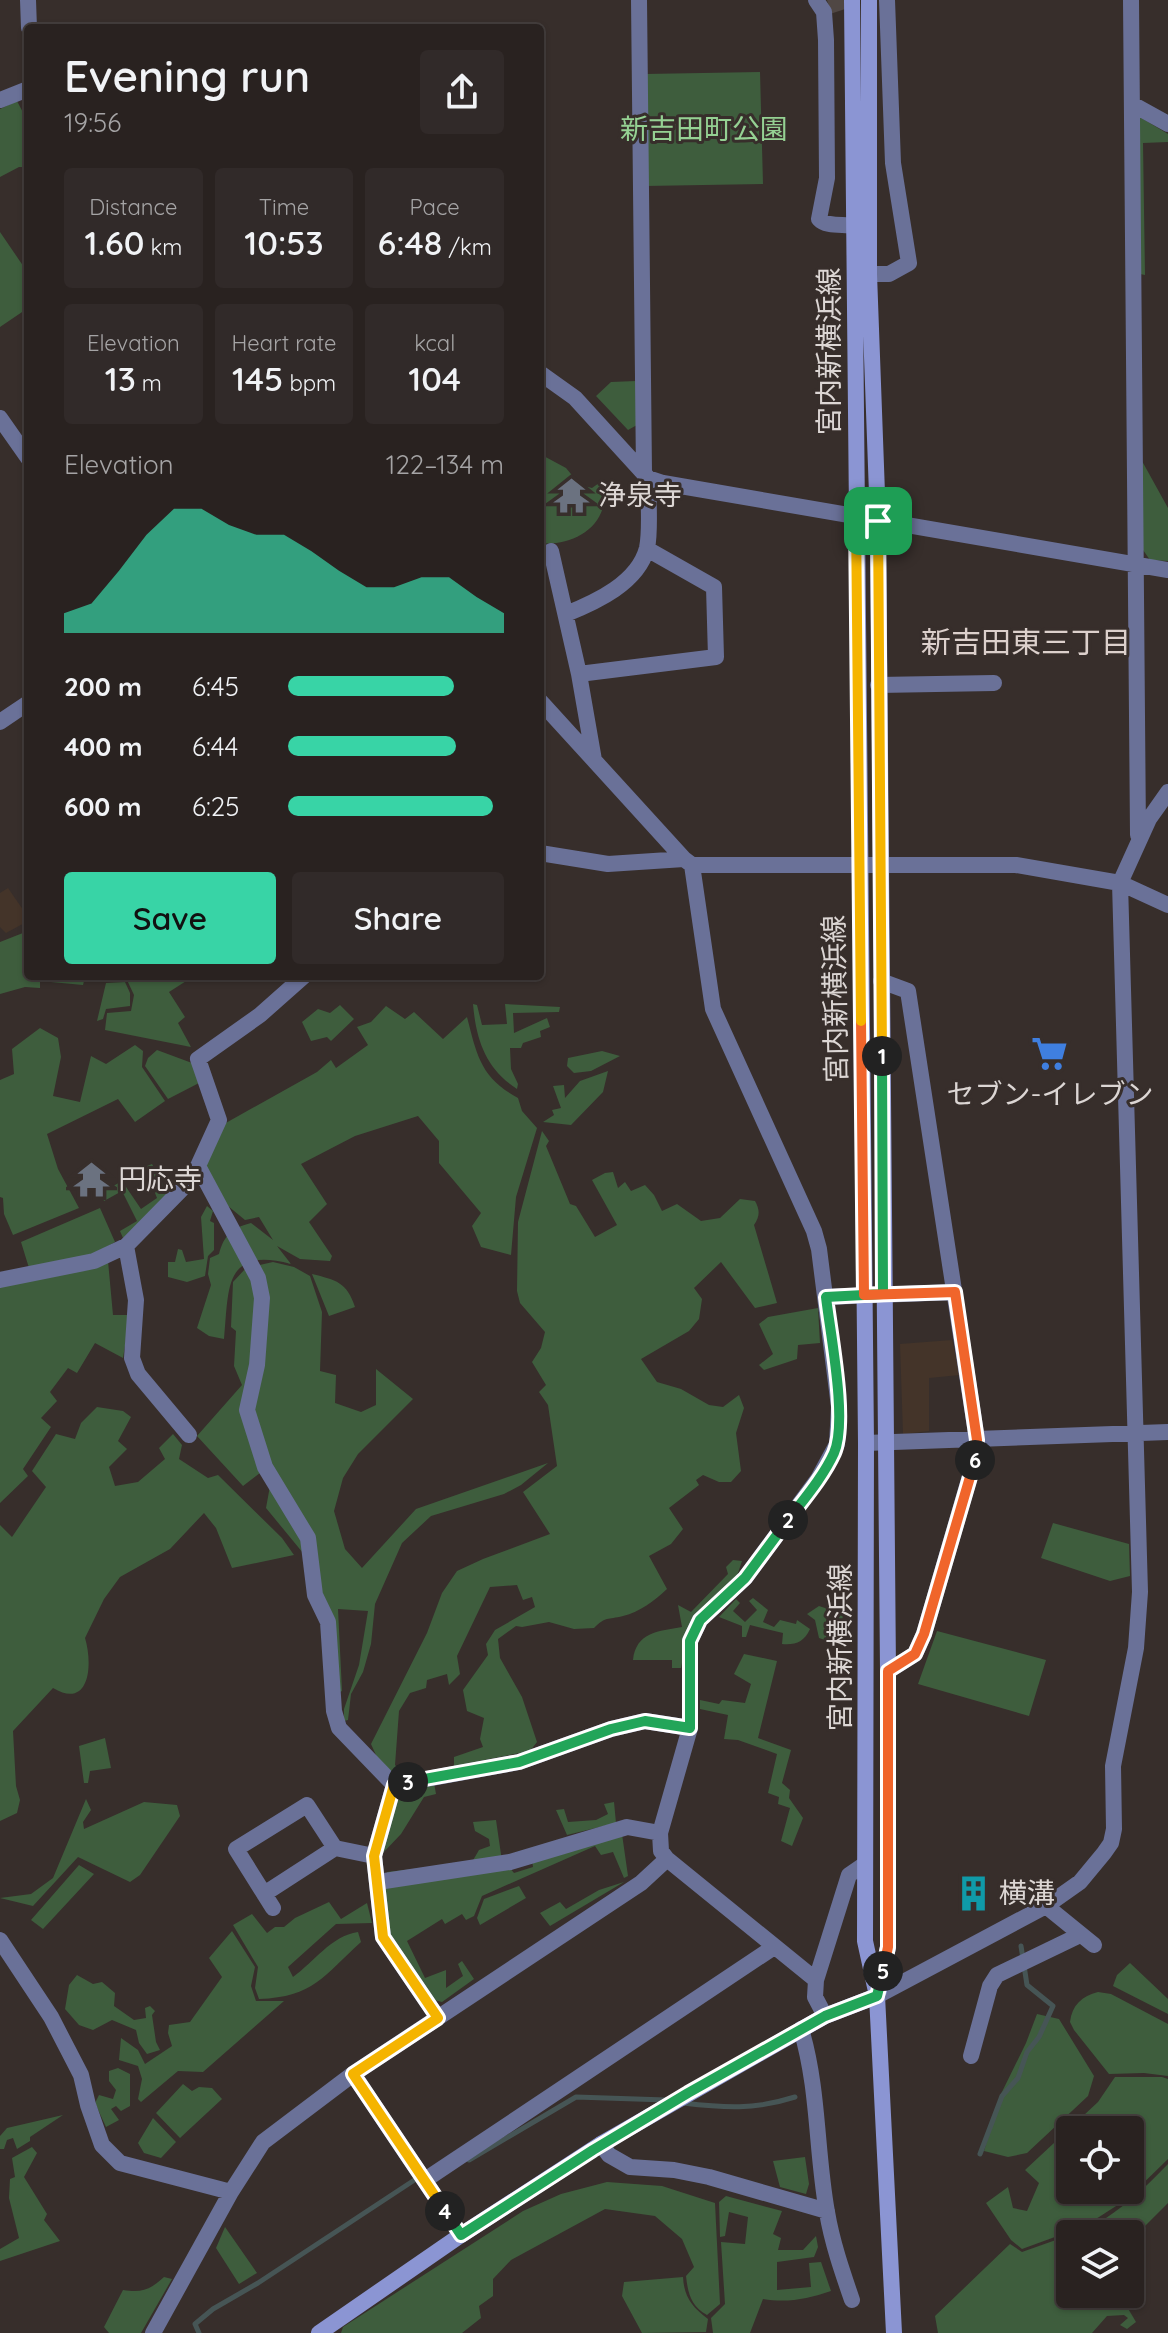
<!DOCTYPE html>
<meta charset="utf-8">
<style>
:root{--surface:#292220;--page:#312a29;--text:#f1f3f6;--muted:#a5a4a5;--line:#453f3e;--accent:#38d4a6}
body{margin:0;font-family:Quicksand,"Noto Sans JP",sans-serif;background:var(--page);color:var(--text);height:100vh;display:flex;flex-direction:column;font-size:30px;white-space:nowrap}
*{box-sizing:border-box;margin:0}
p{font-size:26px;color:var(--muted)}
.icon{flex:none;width:44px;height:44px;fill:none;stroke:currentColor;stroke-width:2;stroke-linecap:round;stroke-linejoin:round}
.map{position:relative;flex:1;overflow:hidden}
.panel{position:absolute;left:24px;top:24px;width:520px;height:956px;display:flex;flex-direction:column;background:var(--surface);border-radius:8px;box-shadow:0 2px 6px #0004,0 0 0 2px var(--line)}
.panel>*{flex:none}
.tools{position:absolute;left:1056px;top:2116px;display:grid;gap:16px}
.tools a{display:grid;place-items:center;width:88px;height:88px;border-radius:8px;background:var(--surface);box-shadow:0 2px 6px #0004,0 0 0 2px var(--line);font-size:40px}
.pin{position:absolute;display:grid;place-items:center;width:68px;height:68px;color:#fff;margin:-34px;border-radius:16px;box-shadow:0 4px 12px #0006}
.km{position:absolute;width:40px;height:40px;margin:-20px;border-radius:50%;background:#222;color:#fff;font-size:22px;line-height:40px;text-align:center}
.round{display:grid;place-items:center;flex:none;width:84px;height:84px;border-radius:8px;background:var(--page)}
.head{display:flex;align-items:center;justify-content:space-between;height:136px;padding:0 40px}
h1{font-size:44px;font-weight:600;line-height:60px}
.metrics{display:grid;grid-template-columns:repeat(3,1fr);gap:12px;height:136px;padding:8px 40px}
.metrics div{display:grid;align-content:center;border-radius:8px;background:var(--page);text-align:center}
.metrics b{font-size:34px;font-weight:600}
.metrics small{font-size:22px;font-weight:400}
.metrics p{font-size:22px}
.chart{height:224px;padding:16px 40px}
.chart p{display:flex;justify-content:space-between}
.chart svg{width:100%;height:144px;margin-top:8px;fill:var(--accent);opacity:.7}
.action{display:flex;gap:16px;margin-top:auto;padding:16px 40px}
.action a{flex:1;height:92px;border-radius:8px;background:var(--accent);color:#111;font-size:32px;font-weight:600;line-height:92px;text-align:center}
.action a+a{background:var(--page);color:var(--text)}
ul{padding:0 40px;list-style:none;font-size:26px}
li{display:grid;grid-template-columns:128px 96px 1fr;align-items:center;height:60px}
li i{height:20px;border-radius:10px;background:var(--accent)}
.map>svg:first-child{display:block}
</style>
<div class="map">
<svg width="1168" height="2333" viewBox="0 0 1168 2333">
<rect width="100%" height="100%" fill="#372e2b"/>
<path fill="#443429" d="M8,888L28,917V921L6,933L0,927V893Z
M952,1340L960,1375L929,1378V1431L903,1434L900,1344Z"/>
<path fill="#3e5d3d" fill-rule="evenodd" d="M760,72L763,184L645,186V74Z
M17,101L28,122V167H19L0,177V109Z
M1138,116L1168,134V142L1143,143L1145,275L1140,274Z
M0,232L28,273V308L0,327Z
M636,381L637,425L628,430L596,396L611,382Z
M540,454L566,468L580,485L592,488L602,481C603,490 605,499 603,507C596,534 565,546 540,543Z
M1142,461L1168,508V561L1150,560L1143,550Z
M28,931V976H194L169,992L185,1017L178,1023L191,1047L105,1030L107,1013L131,1011L134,995L127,980L108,981L85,977L83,985L40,981V988L25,987L0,994V942Z
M125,982L130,993V1006L106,1009L103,1019L97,1021L106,983Z
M473,1004L477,1005L482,1025L507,1024L505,1004L560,1007L559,1012L513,1013L514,1033L547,1018L550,1027L540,1031L541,1037L523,1043L521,1048H510L511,1069L518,1084L517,1089C486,1069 476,1040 473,1004Z
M340,1005L354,1019L331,1041L327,1037L311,1041L302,1022L318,1009L330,1013Z
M386,1006L405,1019L414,1012L443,1039L467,1017C477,1056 481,1078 518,1098L522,1111L537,1128L516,1197L511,1255L481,1247L472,1226L481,1213L439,1163V1141L418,1116L355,1136L301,1164L327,1204L309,1222L332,1256L330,1261L300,1259L277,1246L291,1264C223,1246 229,1289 224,1339L209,1336L197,1328L211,1285L208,1274L210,1258L219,1254C224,1235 232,1228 251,1223L273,1240L259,1217L245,1220L228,1206L203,1167L224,1124L317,1072L331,1060L336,1068L368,1045L357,1027L371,1022Z
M40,1028L58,1038L61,1057L53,1096L80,1102L91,1056L106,1064L135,1045L143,1051L142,1067L165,1101L135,1122L118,1099L47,1134L58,1169L79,1208L13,1235L4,1214L3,1198L0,1197V1080L14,1074L12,1049Z
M157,1050L192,1063L199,1083L168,1099L145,1066L148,1058Z
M602,1051L620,1056L591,1071L574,1073L567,1066L568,1058Z
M608,1071L603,1092L571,1125L543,1122L554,1115L552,1110L561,1108L553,1086L564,1085L565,1098L580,1081Z
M542,1131L549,1141L546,1146L570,1204L576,1206L595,1237L617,1225L592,1180L605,1173L613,1172L618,1188L625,1182L631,1191L645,1185L654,1195L662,1211L677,1204L701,1221L720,1218L740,1199L755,1201C760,1210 760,1216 754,1225L777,1303L755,1308L721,1262L694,1288L702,1299L699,1319L689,1331L641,1359L657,1382L681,1389L709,1405L723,1407L739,1395L744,1408L736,1433L741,1471L731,1482H719L703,1475L696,1480L699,1485L669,1508L683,1529L671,1544L649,1556L667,1589C654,1601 640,1612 623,1616C607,1620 606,1616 594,1628L574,1629L549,1622L522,1627L516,1626L498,1639L500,1658L522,1697L537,1742L530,1751L454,1766V1757L483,1747L480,1739L484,1718L467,1711L463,1690L488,1655L486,1644L495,1630L535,1607L532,1597L523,1600L517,1585L490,1587L457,1656L460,1674L449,1685L447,1674L427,1680L426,1688L410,1693L399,1711L395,1765L405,1774L396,1776L380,1764L371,1744L427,1633L442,1593L457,1571L483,1559L550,1534L523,1492L557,1466L548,1405L539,1392L546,1385L532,1362L541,1348L545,1332L520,1303L517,1291L518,1222Z
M152,1164L169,1194L123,1238L120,1231L137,1221L122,1191L104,1201L101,1193L122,1181L141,1209L157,1198L155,1193L159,1188L147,1166Z
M207,1206L213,1211L210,1221L214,1223V1250L208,1256L205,1276L187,1282L168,1277V1262H175L178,1249L182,1250L186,1262L204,1259L201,1217Z
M100,1208L115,1242L95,1254L29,1268L21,1242Z
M108,1261L113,1315H130L123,1358L95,1343L77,1373L68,1368L50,1392L57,1401L41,1418L51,1427L23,1469L28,1476L0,1503V1284Z
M273,1262L294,1267L310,1276L322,1312L320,1371L336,1375L335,1403L361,1412L376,1405V1369L413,1399L358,1454L343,1478L334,1511L345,1549L362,1568L416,1509L548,1463L521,1485L504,1494L431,1516L402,1543L375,1604L371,1644L363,1672L351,1694L348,1720L344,1721V1709L359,1665L368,1611L338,1609L342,1691L338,1693L303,1553L266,1508L270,1486L260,1473L243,1486L197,1436L242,1385L234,1366L236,1331L231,1327L233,1282L246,1268Z
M312,1274C336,1280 347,1282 355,1307L329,1316Z
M818,1308L820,1343L798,1345L797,1359L764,1370L759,1365L773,1354L759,1324L768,1317Z
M97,1407L123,1411L131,1417L118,1441L127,1449L109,1467L115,1486L138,1482L165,1459L159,1448L173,1434L182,1445L179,1459L208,1478L218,1475L282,1538L294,1555L232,1568L216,1528L204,1513L170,1549L120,1577L104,1599L85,1638C93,1664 90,1710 53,1688L13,1731L16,1786L20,1800L17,1813L0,1821V1525L12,1537L46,1487L32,1471L56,1434L75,1439L81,1423Z
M1053,1523L1129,1544L1130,1576L1110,1581L1041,1558Z
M733,1560L742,1561L735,1582L687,1636L681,1668H672V1660H633C636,1632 659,1631 682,1627L678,1605L691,1612L728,1574L726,1567Z
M753,1598L768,1610L763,1622L774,1627L780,1620L796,1624L797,1620L810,1629C804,1642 796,1645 782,1644L783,1633L750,1625L746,1637H742V1626L719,1617L736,1599L740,1603L733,1611L745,1622L757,1610L749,1601Z
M819,1606L843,1614L840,1641H828L819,1638L815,1620L807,1614Z
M937,1631L1046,1660L1029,1716L918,1684Z
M744,1654L777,1661L758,1738L791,1750L782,1783L790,1790L789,1798L803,1818L792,1846L781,1841L790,1808L778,1804L779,1797L768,1793L777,1754L738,1740L724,1739L728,1715L700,1709V1700L719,1704L722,1700L745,1703L751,1684L734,1674Z
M105,1738L111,1768L90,1771L88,1783H84L79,1746Z
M434,1783L436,1794L424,1797L401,1834L382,1854L398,1789Z
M86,1799L91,1810L83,1822L84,1829L144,1802L177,1805L180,1816L140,1875L130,1882L78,1857L33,1906L0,1898L31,1894L53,1878Z
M614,1802L616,1823L567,1835L556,1810L564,1809L568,1822L596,1820L608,1814L604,1804Z
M496,1820L503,1868L509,1867L514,1873L533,1867L532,1860L622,1834L628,1876L624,1878L613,1852L601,1855L595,1846L482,1896L474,1916L466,1920L462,1914L445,1924L442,1919L407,1941L425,1978L446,1970V1988L463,1976L458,1964L462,1961L474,1979L442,2002L434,2000L388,1936L382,1888L387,1872L472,1862L479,1850L490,1846L489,1839L475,1831L473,1822Z
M79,1865L94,1874L43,1929L31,1920Z
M624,1882L550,1926L540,1913L560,1902L566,1909L599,1890Z
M519,1886L526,1898L480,1925L477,1918L484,1899Z
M329,1902L341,1919L367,1903L372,1923L336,1924L288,1967L293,1977C314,1962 331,1936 358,1932L361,1942C323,1976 314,1997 259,1999L255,1988L258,1967L233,1925L252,1914L267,1933L275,1927H284L295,1918Z
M232,1931L255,1967L251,1986L256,2001H284L203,2072L178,2071L141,2102L138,2099L142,2079L138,2066L119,2060L121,2038L138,2050L145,2064L172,2046L168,2033L169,2025L190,2022L222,1977L209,1958Z
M1130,1963L1168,1999V2014L1113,1986L1117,1975Z
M77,1975L93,1984L102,1982L115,1993L114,2006L134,2020L146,2018L145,2008L150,2006L155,2011L152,2015L156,2042L160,2050L147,2054L139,2043L136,2030L112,2020L93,2030L79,2025L65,2009L69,1985Z
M1098,1992L1111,1994L1168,2024V2076L1144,2073L1109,2074L1074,2030L1070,2022C1072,2005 1082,1996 1098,1992Z
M1037,2014L1059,2019L1094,2076L1088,2096L1027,2153L1008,2157L984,2151L1000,2096L1026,2043Z
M118,2068L130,2074V2106L121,2111L116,2106L111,2109L119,2120L106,2127L95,2103L99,2095L113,2099L116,2090L109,2081V2071Z
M1115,2077H1162L1168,2079V2159L1127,2199L1085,2226L1022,2249L1011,2240L986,2203L1008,2187L1013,2208L1027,2211L1039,2183L1025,2170L1098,2102ZM1130,2130V2190H1070V2130Z
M183,2084L192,2091L199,2087L212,2088L222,2099L180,2138L156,2113Z
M63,2115L30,2137V2141L17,2149L13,2138L7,2140L4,2149H0V2136L7,2128Z
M153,2118L176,2142L161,2158L144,2153L138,2143Z
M32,2147L37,2153L24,2177L47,2214L44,2220L60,2241L0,2261V2249L19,2238L9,2198L10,2179L15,2177L12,2158Z
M805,2157L809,2184L806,2194L780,2187L773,2161Z
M1168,2164V2203L1140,2231L1130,2248V2234H1074C1109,2222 1142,2191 1168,2164Z
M607,2182L662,2186L715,2203L720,2304L707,2315C691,2306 688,2294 686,2276L694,2267L682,2239L655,2216L605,2209L511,2260L493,2279V2296L479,2306L481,2318L462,2333H341L343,2327L523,2211L561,2194Z
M726,2196L782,2211L773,2234L781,2238L778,2250H803L816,2236L818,2247L814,2257L777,2262V2290L811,2287L809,2263L821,2262L831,2291C808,2299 787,2303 763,2299L750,2333H713L711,2318L725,2304L721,2242L745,2244L748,2217L729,2212L725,2236L720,2237L719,2202Z
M225,2227L257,2273L239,2284L216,2248Z
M1070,2235V2294H1127L1123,2300L1136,2322L1127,2329L1120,2325L1128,2318L1124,2315L1107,2316L1092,2333H938L935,2316L1010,2244L1022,2252Z
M164,2277L172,2279L141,2333H109L104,2327L123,2290C142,2293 150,2290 164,2277Z
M683,2277C684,2297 692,2307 708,2319L706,2332L642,2333L622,2296L624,2282Z"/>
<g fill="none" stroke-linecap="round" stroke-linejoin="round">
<path stroke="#465555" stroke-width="5" d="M683,2103C725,2108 754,2110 795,2097
M980,2154L1002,2096L1018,2078L1027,2052L1039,2037L1053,2006L1027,1985L1021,1946
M469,2160L576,2097L666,2100
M199,2333L195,2324L213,2309L258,2283L419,2177"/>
<path stroke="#504744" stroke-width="16" stroke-dasharray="16 8" stroke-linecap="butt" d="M829,6L847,0"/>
<path stroke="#6a7198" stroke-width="16" d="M28,0L29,28
M639,0L644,473
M816,0L824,12L826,40L827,178L819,219C826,227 843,224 854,226
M1131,0L1138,835
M0,100L28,89
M1132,104L1168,124
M869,274H889L909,263L893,163L887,0
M540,373L575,398L648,478L663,483L1168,570
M0,418L28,458
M551,551L579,674L594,760
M566,614C596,602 638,583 647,548C651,529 648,498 648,478
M579,674L716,657L714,587L647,549
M878,685L994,683
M540,701L684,859
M0,722L28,703
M540,853L608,864L684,859L692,865H1016L1120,883L1168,905
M692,865L713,1009L814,1231L819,1249L839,1407L837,1444L818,1479L745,1578L700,1620L690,1641V1728L660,1833L661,1851L667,1859L816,1980L815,1997L825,2016
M304,976L260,1015L198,1059L219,1120L198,1166L258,1278L262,1298L257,1365L247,1410L265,1467L308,1538L315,1595L328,1622L334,1711L339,1728L394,1785L374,1856L383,1937L438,2018
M881,981L908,991L977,1440V1452L924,1634L915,1654L888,1671
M0,1280L94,1261L126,1246
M826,1297L955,1292
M189,1435L138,1374L132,1358L136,1300L126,1246L181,1190L198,1166
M866,1443L1168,1432
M394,1785L519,1762L611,1729L645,1721L690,1728
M378,1882L510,1862L627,1827L660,1833
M264,1894L335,1848L374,1856
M1046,1906L1094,1945
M273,1908L236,1849L307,1805L335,1848
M0,1940L51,2017L81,2075L88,2105L102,2145L120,2163L231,2192
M816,1980L849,1875L865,1864
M877,1996L1046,1906L1080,1882L1104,1853L1111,1843L1114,1829L1113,1766L1136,1648L1140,1592L1120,883L1149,819L1168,792
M801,2029C819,2089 816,2151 827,2212C832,2242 842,2271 852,2300
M971,2056L990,1986L997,1975L1080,1935
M353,2074L461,2235
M601,2144L609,2155L630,2167L674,2170L709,2177L827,2211
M425,2180L774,1947
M153,2333L231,2192L263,2142L353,2074L641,1883L667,1859"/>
<path stroke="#8b95d3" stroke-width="16" d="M852,0L866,1443L865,1941L877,1996L894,2333
M869,0V274L878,521L888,1671V1947L879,1991
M319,2333L461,2235L601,2144L825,2016L877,1996"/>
</g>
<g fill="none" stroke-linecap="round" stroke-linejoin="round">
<defs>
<path id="split-1" d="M878,521L882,1056"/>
<path id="split-2" d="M788,1520C804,1499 823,1477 834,1453C848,1421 830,1333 826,1297L883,1294L882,1056"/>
<path id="split-3" d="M408,1782L519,1762L611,1729L645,1721L690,1728V1641L700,1620L745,1578L788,1520"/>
<path id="split-4" d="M408,1782L394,1785L374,1856L383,1937L438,2018L353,2074L445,2211"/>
<path id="split-5" d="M445,2211L461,2235L593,2150L688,2093L825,2016L877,1996L883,1971"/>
<path id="split-6" d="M883,1971L888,1947V1671L915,1654L924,1634L975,1460"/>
<path id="split-7" d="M861,1021L864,1295L955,1292L977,1440L975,1460"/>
<path id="split-8" d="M861,1021L856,517L878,521"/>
</defs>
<use href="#split-1" stroke="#fff" stroke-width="16"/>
<use href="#split-2" stroke="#fff" stroke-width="16"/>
<use href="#split-3" stroke="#fff" stroke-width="16"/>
<use href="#split-4" stroke="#fff" stroke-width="16"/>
<use href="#split-5" stroke="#fff" stroke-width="16"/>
<use href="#split-6" stroke="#fff" stroke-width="16"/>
<use href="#split-7" stroke="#fff" stroke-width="16"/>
<use href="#split-8" stroke="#fff" stroke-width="16"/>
<use href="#split-1" stroke="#f5b400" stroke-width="10"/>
<use href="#split-2" stroke="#22a559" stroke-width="10"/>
<use href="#split-3" stroke="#22a559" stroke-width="10"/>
<use href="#split-4" stroke="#f5b400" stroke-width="10"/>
<use href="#split-5" stroke="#22a559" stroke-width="10"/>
<use href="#split-6" stroke="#f0652b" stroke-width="10"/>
<use href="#split-7" stroke="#f0652b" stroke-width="10"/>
<use href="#split-8" stroke="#f5b400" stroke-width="10"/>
</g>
<defs>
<symbol id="temple-bare" viewBox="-9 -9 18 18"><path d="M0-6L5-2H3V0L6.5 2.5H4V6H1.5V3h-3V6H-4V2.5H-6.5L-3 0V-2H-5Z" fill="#6b7280" stroke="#372e2b" stroke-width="2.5" paint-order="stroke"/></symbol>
<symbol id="supermarket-bare" viewBox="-9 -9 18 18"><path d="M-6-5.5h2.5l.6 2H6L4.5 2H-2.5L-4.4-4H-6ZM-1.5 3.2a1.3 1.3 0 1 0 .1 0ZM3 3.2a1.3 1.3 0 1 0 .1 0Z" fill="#3f7fe0" stroke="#372e2b" stroke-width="2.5" paint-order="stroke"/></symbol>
<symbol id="building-bare" viewBox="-9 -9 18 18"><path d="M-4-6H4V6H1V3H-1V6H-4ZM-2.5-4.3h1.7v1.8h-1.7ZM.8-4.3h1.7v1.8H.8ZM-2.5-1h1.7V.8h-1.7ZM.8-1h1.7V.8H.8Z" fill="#0f9aa8" stroke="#372e2b" stroke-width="2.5" paint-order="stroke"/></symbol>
</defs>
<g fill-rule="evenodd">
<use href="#temple-bare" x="546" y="470" width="51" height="51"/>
<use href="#supermarket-bare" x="1024" y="1028" width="51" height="51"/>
<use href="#temple-bare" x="66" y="1154" width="51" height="51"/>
<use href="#building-bare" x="948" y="1868" width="51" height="51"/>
</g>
<g text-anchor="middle" stroke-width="6" stroke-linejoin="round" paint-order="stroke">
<g font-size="28" fill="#95d193" stroke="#372e2b">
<text x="704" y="139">新吉田町公園</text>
</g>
<g font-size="28" fill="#dcd6d4" stroke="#372e2b">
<text transform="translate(829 351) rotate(-90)" y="10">宮内新横浜線</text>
<text transform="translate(835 999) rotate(-91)" y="10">宮内新横浜線</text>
<text transform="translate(840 1647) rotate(-90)" y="10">宮内新横浜線</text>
</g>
<g font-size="28" fill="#dcd6d4" stroke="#372e2b" text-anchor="start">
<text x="598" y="505">浄泉寺</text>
<text x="1050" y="1104" text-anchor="middle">セブン-イレブン</text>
<text x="118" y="1189">円応寺</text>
<text x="999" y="1903">横溝</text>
</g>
<g font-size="30" fill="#dcd0cc" stroke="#372e2b">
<text x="1026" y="653">新吉田東三丁目</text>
</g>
</g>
</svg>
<div class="tools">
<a><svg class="icon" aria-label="locate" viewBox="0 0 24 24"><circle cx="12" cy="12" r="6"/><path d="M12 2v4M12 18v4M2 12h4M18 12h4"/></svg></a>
<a><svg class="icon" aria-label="layers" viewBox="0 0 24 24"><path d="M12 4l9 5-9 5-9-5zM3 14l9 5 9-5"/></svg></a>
</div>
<div class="pin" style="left:878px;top:521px;background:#1e9e55"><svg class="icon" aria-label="arrive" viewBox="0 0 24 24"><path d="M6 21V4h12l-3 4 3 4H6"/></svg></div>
<b class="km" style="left:882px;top:1056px">1</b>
<b class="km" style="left:788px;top:1520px">2</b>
<b class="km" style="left:408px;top:1782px">3</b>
<b class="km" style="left:445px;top:2211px">4</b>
<b class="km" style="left:883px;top:1971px">5</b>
<b class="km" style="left:975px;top:1460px">6</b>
<section class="panel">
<div class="head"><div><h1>Evening run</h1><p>19:56</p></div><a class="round"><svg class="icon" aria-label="share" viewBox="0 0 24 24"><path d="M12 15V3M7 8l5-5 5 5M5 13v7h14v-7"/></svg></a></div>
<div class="metrics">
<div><p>Distance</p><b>1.60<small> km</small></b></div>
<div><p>Time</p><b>10:53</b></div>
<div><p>Pace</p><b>6:48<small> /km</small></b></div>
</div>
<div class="metrics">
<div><p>Elevation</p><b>13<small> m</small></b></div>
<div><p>Heart rate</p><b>145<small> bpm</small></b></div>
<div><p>kcal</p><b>104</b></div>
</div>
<div class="chart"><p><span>Elevation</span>122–134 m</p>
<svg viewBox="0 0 160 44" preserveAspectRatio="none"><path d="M0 44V38L10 35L20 25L30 14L40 6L50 6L60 11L70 14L80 14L90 19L100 25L110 30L120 30L130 27L140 27L150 33L160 38V44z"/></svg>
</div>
<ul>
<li><b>200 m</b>6:45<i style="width:77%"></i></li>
<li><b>400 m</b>6:44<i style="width:78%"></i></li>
<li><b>600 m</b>6:25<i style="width:95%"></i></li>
</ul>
<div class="action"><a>Save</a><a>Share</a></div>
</section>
</div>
